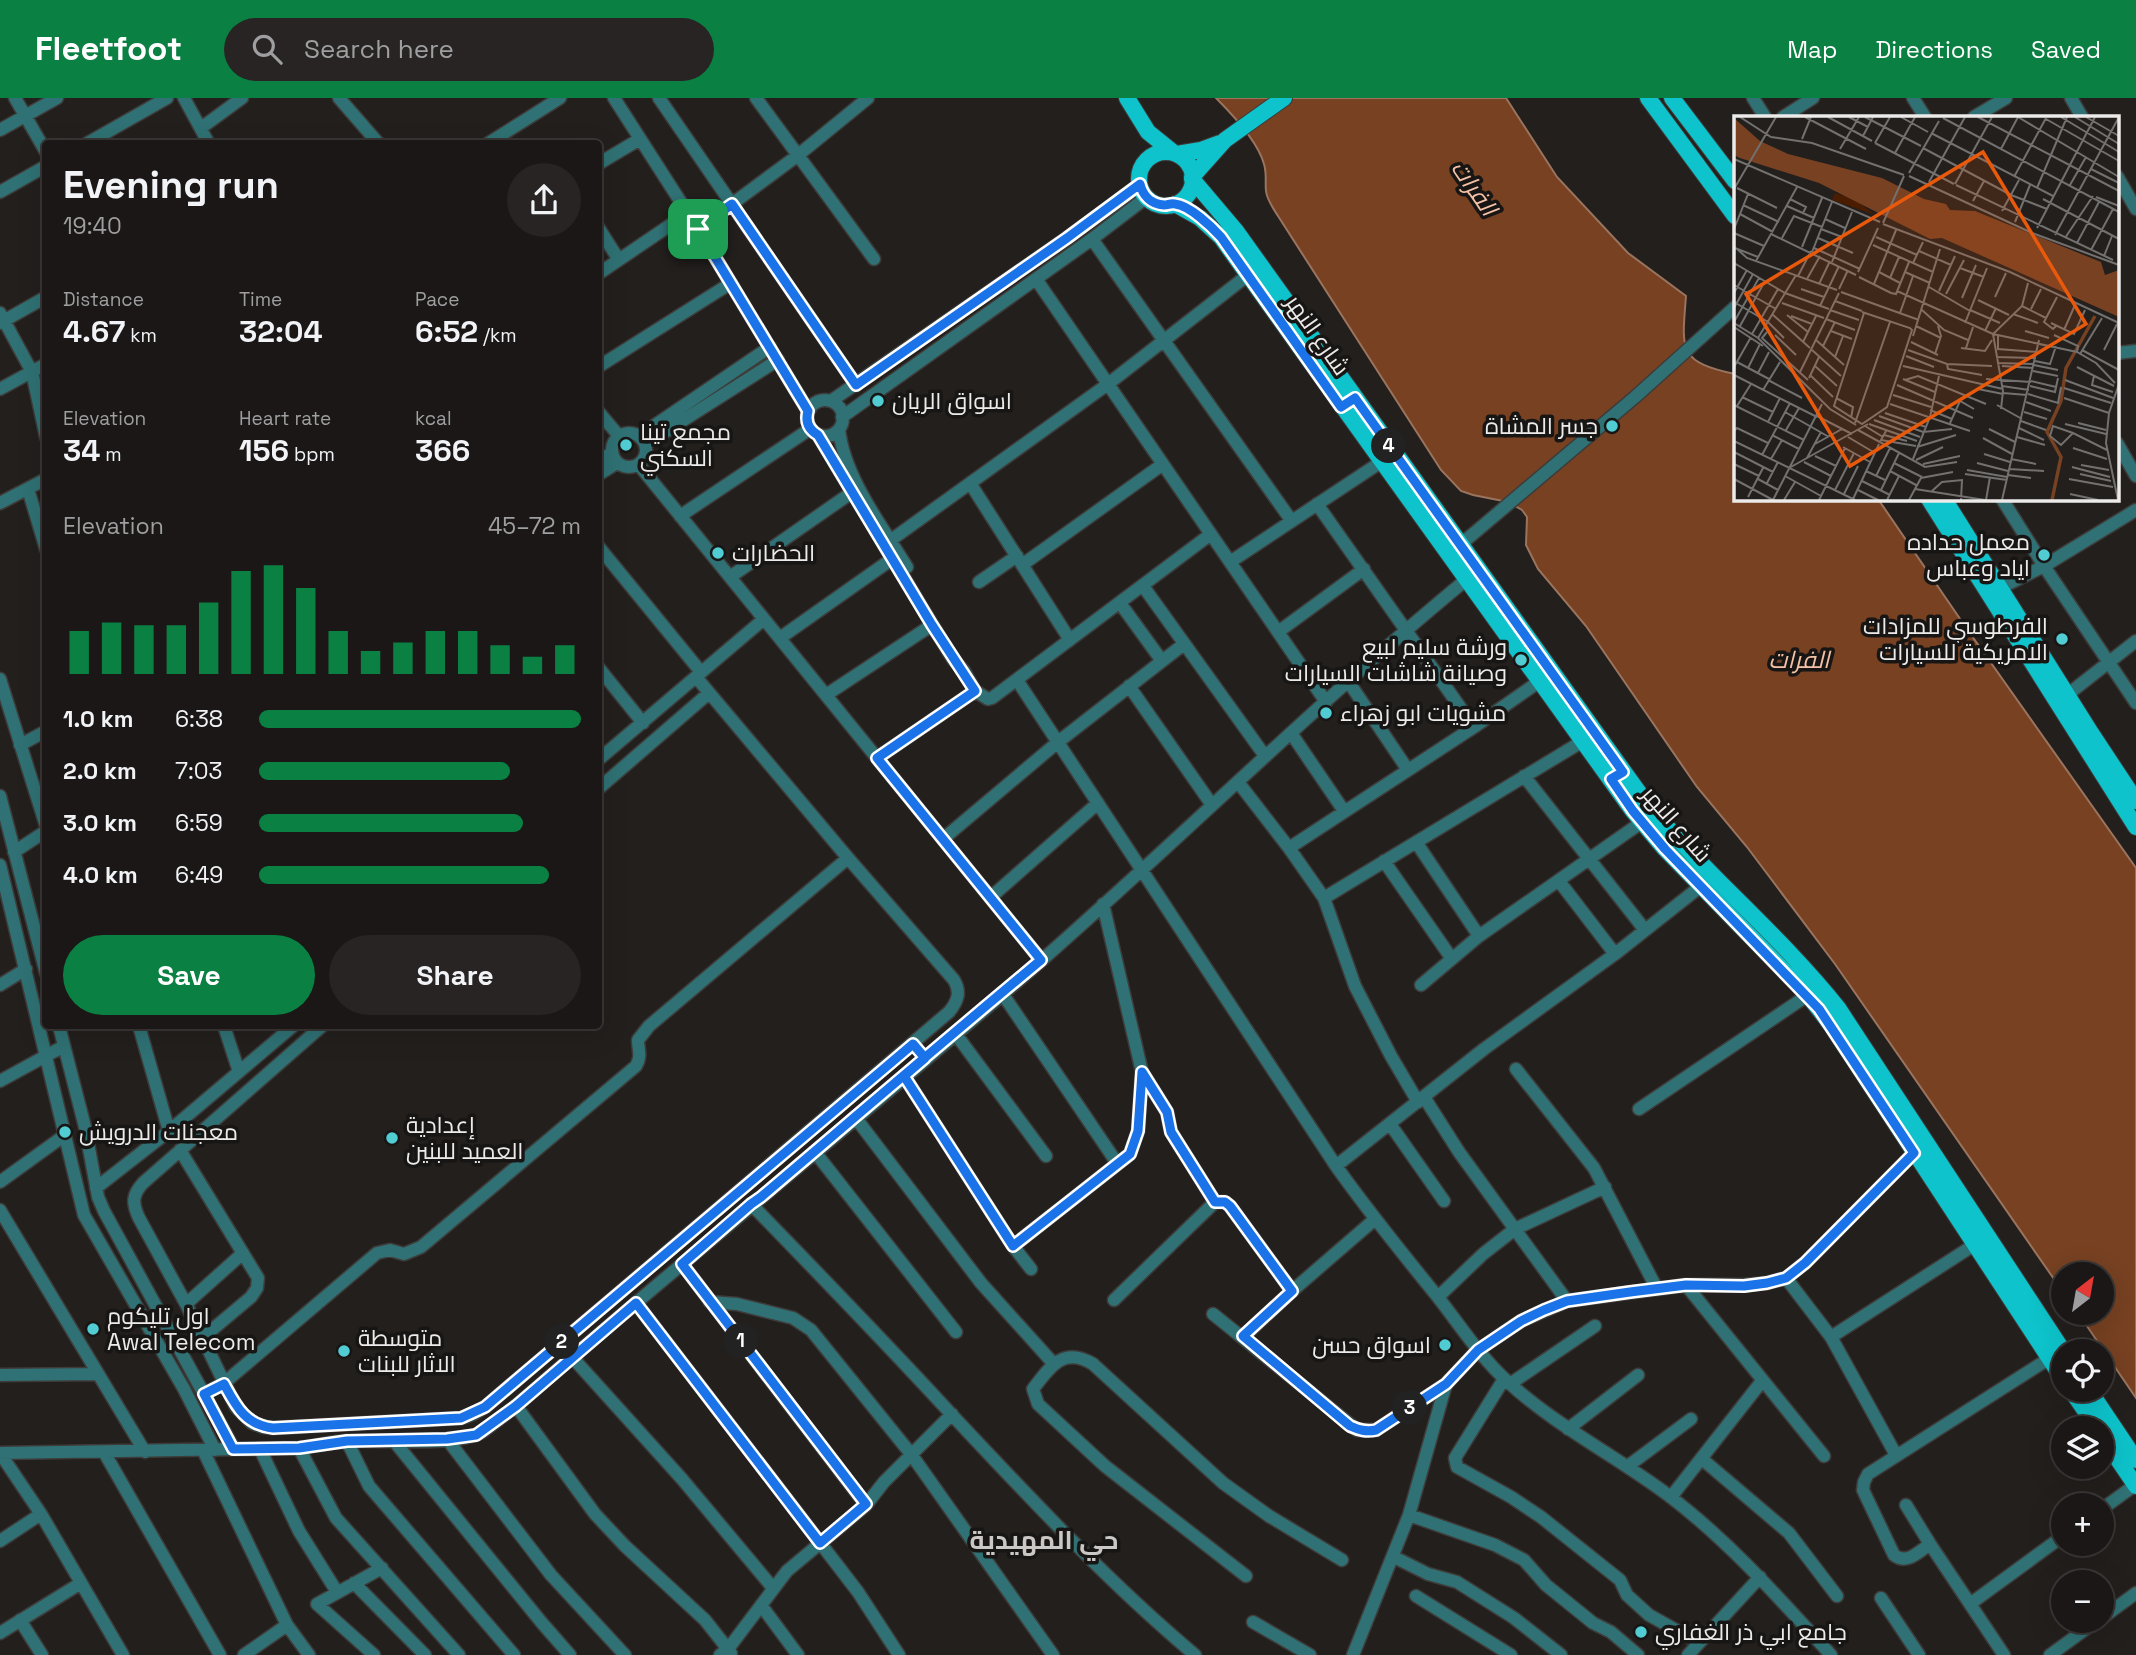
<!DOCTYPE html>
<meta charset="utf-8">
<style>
:root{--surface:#1a1716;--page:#272423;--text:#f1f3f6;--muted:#9f9fa1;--line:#383635;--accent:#0b8043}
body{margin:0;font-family:"Space Grotesk",Cairo,sans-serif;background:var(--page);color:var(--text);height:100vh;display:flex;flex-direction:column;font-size:26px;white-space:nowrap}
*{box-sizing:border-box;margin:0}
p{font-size:23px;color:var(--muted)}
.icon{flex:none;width:38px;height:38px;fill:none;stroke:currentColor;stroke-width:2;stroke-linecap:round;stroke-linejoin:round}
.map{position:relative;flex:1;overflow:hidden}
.panel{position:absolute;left:42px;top:42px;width:560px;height:889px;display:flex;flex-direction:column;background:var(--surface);border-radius:7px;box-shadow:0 7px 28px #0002,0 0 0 2px var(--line)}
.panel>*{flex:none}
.needle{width:46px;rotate:31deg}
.controls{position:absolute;left:2051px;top:1164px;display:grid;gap:14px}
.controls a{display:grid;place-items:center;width:63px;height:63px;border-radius:50%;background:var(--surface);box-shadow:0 7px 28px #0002,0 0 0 2px var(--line);font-size:35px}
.pin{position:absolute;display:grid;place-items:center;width:60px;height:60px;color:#fff;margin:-30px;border-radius:14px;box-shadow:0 4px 10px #0006}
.km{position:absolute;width:35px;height:35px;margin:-18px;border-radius:50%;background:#222;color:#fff;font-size:19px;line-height:35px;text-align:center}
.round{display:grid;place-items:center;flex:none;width:74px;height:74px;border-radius:37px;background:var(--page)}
.head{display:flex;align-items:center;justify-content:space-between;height:119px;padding:0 21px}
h1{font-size:38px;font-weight:800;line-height:52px}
.figures{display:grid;grid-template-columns:repeat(3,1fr);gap:10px;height:119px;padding:7px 21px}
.figures div{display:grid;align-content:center}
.figures b{font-size:30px;font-weight:800}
.figures small{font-size:19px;font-weight:400}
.figures p{font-size:19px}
.chart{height:196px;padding:14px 21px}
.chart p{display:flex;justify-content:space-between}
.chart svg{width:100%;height:126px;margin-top:7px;stroke:var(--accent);stroke-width:6}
.action{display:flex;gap:14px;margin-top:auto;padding:14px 21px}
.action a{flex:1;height:80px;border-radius:42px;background:var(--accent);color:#fff;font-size:28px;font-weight:800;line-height:80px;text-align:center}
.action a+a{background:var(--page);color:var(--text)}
ul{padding:0 21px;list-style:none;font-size:23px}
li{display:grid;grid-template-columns:112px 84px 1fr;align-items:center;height:52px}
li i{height:18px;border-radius:9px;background:var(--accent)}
header{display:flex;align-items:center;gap:42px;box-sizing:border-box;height:98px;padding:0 35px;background:var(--accent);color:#fff}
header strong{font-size:33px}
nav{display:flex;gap:38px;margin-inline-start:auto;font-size:24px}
.search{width:490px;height:63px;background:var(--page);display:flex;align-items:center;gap:18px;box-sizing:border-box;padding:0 24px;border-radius:38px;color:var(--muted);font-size:26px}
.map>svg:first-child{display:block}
</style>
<header>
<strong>Fleetfoot</strong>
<div class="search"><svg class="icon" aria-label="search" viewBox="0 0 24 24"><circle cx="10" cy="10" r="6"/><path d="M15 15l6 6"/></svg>Search here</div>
<nav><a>Map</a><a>Directions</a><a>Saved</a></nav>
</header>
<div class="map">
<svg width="2136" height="1557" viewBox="0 0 2136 1557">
<rect width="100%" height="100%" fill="#221f1d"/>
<path fill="#774122" stroke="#9a745e" stroke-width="2" d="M1216,0H1506L1557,79L1628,155L1686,198C1682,251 1677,264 1735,276V401H1878L1967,531L2136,770V1300L2078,1215L2102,1214V1176H2063V1194L1835,866L1747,749L1697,689L1586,528L1538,471L1526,447L1527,419L1522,412L1508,404L1473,397L1461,393L1441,372L1278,118C1273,110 1267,102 1266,93C1265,84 1267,76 1264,66C1258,44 1232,16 1216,0Z"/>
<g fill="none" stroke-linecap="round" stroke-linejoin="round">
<defs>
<path id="minor" d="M15,0L46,54
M184,0L209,46
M339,0L379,46
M614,0L698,131L808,313
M659,0L856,287
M756,0L874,161
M1753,0L1765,19
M1913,0L1925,19
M2071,0L2082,19
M1783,19L1813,0
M1974,19L2006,0
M201,30L242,0
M0,32L57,0
M86,46L167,0
M487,46L560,0
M598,66L640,41
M2117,78L2136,111
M0,94L46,68
M598,129L619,162
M698,131L797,58L868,0
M1092,141L1291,422
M598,176L688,115
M1036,181L1326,604
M0,215L32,274L46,339
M0,225L46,199
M2117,255L2136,253
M598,269L731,185
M0,291L46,266
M807 320a18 18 0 1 1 36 0a18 18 0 1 1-36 0Z
M831,303L1067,140L1140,86
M598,313L619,338
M842,319L1092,141L1147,99
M839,331C844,379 882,428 907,469
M612 352a17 17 0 1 1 34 0a17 17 0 1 1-34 0Z
M818,337L953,561L964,573L975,593L988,601L992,600L1211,436
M639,338L770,249
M2117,345L2136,378
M646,346L778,262
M598,363L612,355
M639,367L1041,862
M598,377L617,365
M970,385L1070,542
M28,391L46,451
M2002,401L2044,468L2136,605
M0,405L46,381
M1317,406L1474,629
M680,418L810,331
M891,442L1108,286L1248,177
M1460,447L1635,299L1735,209
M598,448L701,574
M1230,464L1381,364
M1022,467L1163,366
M730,479L851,395
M979,484L1017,458
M1143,488L1265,658
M2000,490L2044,468L2136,412
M1120,505L1162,563
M1278,534L1364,471
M780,540L892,461
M598,569L643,625
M0,581L46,728
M1017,582L1336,1068C1368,1113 1402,1155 1437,1198C1460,1227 1480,1259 1508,1284C1556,1328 1616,1358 1668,1397C1729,1443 1780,1501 1831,1557
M1348,583L1408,672
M1129,588L1212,707
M826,597L932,527
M2067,597L2136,543
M1291,635L1344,713
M20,647L46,633
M877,660L975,593
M598,662L764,521
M1524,678L1645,832
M1238,684L1289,750L1324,800L1355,888L1391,958L1418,1004
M598,691L709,595
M0,698L46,875
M943,741L1058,644L1184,546
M1416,744L1479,838
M1289,750L1474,629L1540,583
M14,754L46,733
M1384,763L1452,861
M0,767L84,1117L184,1291L215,1352
M1559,783L1615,856
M991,799L1098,705
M1324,800L1583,643
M1103,806L1142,974L1167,1014L1171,1034L1215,1104
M0,887L26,871
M1421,887L1479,838L1642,724
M1002,895L1117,1065
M59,928L85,1029L98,1099L104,1113L234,1351
M139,928L169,1033
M224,928L239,974
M322,928L143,1085C132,1097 132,1105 139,1120L186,1206L236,1309L252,1325L263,1329L273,1330L462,1320L473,1316L485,1309L949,914C958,903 961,894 954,882L848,760L696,579
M955,935L1046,1058
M1516,971L1594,1070L1657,1191
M904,978L1013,1148L1031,1171
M0,983L64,948
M1424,999L1459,1054L1567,1203
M1639,1011L1808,897
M855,1019L981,1185L1053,1265
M1390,1026L1444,1103
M180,1052L258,1180L257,1190L251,1199L201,1241
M815,1054L956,1234
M1336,1068L1484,951L1615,856L1701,788
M0,1084L65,1037
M96,1090L169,1033L293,928
M751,1106C819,1176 887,1246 953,1318C1031,1401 1107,1483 1195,1557
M0,1112L145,1354
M1013,1148L1130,1056L1138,1033L1142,974
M682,1166L866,1407
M1786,1180L1831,1239L1896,1357
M1686,1187L1824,1358
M1438,1199L1483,1156L1515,1131L1605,1089
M1114,1202L1215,1104H1225L1230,1108L1292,1193
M710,1204L737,1206L793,1220L811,1232L911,1356L1053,1557
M636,1205L858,1494L899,1557
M186,1206L243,1155
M1213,1216L1357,1332H1376L1446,1286
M1243,1239L1292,1193L1374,1122
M1831,1239L1974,1147
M572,1259L682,1381L773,1490
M0,1277L97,1276
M1504,1281L1455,1360L1457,1369L1511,1399L1541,1419L1620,1482L1627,1497L1649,1517L1699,1545
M1510,1286L1595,1228
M204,1296L224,1285L377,1155L390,1152L404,1156L421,1149L636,968C642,958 638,952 638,942L649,928L848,760
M516,1308L595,1416L625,1448L705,1522L731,1555
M1568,1331L1638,1277
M447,1341L551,1477L625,1557
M347,1343L369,1388L514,1557
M394,1343L542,1525L570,1557
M299,1350L336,1420L459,1557
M260,1351L299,1433L337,1494
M203,1352L287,1527L309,1557
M104,1354L220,1557
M0,1355L299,1350C315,1348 331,1344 348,1343C381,1341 454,1349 482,1334L516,1308C689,1156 870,1013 1043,861C1185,736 1320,602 1467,481
M0,1355L41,1416L123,1557
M1702,1361L1789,1435L1837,1498
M1628,1368L1691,1321
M1671,1399L1762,1283
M1906,1407L1930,1446L2004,1557
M2102,1411L2135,1387
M1409,1417L1495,1447L1524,1462L1546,1487L1593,1525L1611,1534L1638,1557
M0,1443L41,1416
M1930,1446C1918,1454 1907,1467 1894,1457L1863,1392L1864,1384L1868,1376L2050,1260
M1394,1459L1428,1476L1457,1484L1514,1520L1561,1557
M1246,1478L1105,1368L1038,1306L1033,1291C1050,1269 1063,1248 1093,1266L1223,1385L1269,1418L1342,1462
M354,1485L425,1557
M1416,1498L1511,1557
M1881,1500L1919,1557
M1970,1506L2063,1438
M761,1507L798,1557
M2102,1520L2136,1495
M20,1522L42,1557
M1253,1524L1310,1557
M0,1535L81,1485
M244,1557L287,1527
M374,1557L317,1506L382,1470
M720,1557L728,1551L787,1473L866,1407L884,1384L952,1316
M1353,1557L1409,1417L1446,1286L1478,1252L1521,1223L1567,1203L1686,1187H1744L1767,1185L1786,1180L1805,1165L1914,1055
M1688,1557L1760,1479
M2050,1557L2098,1522"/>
<path id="major" d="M1127,0L1148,34L1174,55
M1648,0L1735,118
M1672,0L1735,83
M1139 81a27 27 0 1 1 54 0a27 27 0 1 1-54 0Z
M1177,56L1201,52L1220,45
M1192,79L1225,42L1284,0
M1192,81L1236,133L1647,706C1707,778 1780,837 1838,910L2063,1253
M1175,106L1200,120L1221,139L1633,713L1665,751L1808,897L1832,928L2063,1281
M1929,401L2136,729
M1944,401L2091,635L2136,703
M2071,1292L2097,1330
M2089,1292L2136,1362
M2102,1338L2136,1388"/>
</defs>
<use href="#minor" stroke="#3e3c3a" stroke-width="15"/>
<use href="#major" stroke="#3e3c3a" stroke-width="18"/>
<use href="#minor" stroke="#2f7174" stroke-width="12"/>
<use href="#major" stroke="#0ec3cb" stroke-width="16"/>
</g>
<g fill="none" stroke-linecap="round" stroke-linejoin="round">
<defs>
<path id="route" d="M698,131L808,313C805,324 809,332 818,337L932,527L975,593L877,660L1041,862C947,940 854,1020 761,1099L751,1106L682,1166L866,1406L820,1445L636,1205L516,1308L476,1337L447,1341L347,1343L299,1350L233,1351L204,1296L224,1286C236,1308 245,1327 273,1330L461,1320L485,1309L913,946L925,960L904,978L1013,1148L1130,1056L1138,1033L1142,974L1167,1014L1171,1034L1215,1104H1225L1230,1108L1292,1193L1243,1238L1350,1328C1359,1332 1366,1334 1376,1332L1446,1286L1478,1252L1521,1223L1544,1212L1567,1203L1630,1194L1686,1187L1744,1188L1767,1185L1786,1180L1805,1165L1914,1055L1819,911L1665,751L1633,713L1611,681L1623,674L1355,300L1341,309L1221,139C1212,129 1189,107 1175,106C1171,105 1168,107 1164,107C1151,106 1143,98 1140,86L1067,140L856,287L732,106L698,131"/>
</defs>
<use href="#route" stroke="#fff" stroke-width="14"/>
<use href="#route" stroke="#1a73e8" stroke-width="9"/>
</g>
<g fill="#51ccd3" stroke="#181614" stroke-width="2.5">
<circle cx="878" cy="303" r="7"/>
<circle cx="1612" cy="328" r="7"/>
<circle cx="626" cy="347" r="7"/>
<circle cx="718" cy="455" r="7"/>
<circle cx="2044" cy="457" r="7"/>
<circle cx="2062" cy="541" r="7"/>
<circle cx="1521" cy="562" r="7"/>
<circle cx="1326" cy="615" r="7"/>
<circle cx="65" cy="1034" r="7"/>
<circle cx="392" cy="1040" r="7"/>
<circle cx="93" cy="1231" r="7"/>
<circle cx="1445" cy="1247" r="7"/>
<circle cx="344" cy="1253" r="7"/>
<circle cx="1641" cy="1534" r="7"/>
</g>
<g text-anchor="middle" stroke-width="7" stroke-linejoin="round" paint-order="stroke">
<g font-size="23" fill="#edebea" stroke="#181614">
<text transform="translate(1318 237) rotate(55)" y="8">شارع النهر</text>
<text transform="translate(1677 726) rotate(49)" y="8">شارع النهر</text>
</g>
<g font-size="23" fill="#edebea" stroke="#181614" text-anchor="start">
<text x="892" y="311">اسواق الريان</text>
<text x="1598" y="336" text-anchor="end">جسر المشاة</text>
<text x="640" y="342">مجمع تينا<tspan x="640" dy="26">السكني</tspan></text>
<text x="2030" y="452" text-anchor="end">معمل حداده<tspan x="2030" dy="26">اياد وعباس</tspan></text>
<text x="732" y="463">الحضارات</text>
<text x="2048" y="536" text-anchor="end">الفرطوسي للمزادات<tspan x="2048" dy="26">الامريكية للسيارات</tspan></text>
<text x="1507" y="557" text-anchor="end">ورشة سليم لبيع<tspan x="1507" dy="26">وصيانة شاشات السيارات</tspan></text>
<text x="1340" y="623">مشويات ابو زهراء</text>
<text x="406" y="1035">إعدادية<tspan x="406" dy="26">العميد للبنين</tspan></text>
<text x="79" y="1042">معجنات الدرويش</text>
<text x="107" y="1226">اول تليكوم<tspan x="107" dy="26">Awal Telecom</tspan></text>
<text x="358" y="1248">متوسطة<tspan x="358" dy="26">الاثار للبنات</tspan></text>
<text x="1431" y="1255" text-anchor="end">اسواق حسن</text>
<text x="1655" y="1542">جامع ابي ذر الغفاري</text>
</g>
<g font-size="24" font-style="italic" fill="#f6c2a7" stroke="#181614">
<text transform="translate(1474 90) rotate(55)" y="8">الفرات</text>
<text x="1799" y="570">الفرات</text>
</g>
<g font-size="26" font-weight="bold" fill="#cbc7c5" stroke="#181614">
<text x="1044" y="1451">حي المهيدية</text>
</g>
</g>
<g transform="translate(1734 18)">
<rect width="385" height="385" fill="#221f1d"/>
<path d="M101,77L120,83L141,99L98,84Z" fill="#4a1d00"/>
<path d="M0,2L26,25L54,38L148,62L190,83L212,88L216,94L241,95L367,146L371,159L385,154V201L208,122L196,123L85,67L6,42L0,39Z" fill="#774122"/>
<path fill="none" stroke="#774122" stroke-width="3.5" d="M318,384L327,341L313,316L327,285L332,252L361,200"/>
<path fill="none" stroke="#73716f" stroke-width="2" d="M6,1L37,21L78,27L170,59M71,1L132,33M94,1L138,25M115,1L134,11M131,1L187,30M167,1L194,16M244,1L385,75M284,1L385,61M327,1L385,36M341,1L385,28M352,1L385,20M209,2L385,96M312,3L385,45M197,17L319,80M129,20L139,1M68,23L77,1M141,27L220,68M141,27L156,1M189,32L277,79L313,93M106,33L125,1M267,33L284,1M161,37L181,1M0,43L146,106M357,53L385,67M175,57L205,5M175,60L298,117L385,149M280,61L312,2M195,66L231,1M221,68L258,1M222,69L379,144M336,69L352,41M3,72L43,92M303,72L333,1M0,73L42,1M362,81L385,90M56,83L72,91L69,97M309,83L385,123M239,85L250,65M9,89L45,106M53,90L80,102M268,95L285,64M6,98L39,116M91,103L111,112M281,106L296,69M149,107L170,60M149,108L276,156L385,207M303,112L361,1M0,113L14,78M87,113L108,121M0,117L30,130M37,118L122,159M321,119L385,1M142,121L183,139M48,122L60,100L88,111M84,122L119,137M331,122L359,80M343,127L365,86M139,129L199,156M68,131L88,82M1,132L24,141M2,132L13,142L103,174M80,132L126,153M357,134L379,93M185,135L217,149M78,136L98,86M370,140L378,120M22,145L63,71M98,146L118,96M0,147L51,177L95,193M179,147L189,126M226,152L250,161M124,156L144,112M145,156L166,167M171,156L196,167M64,160L77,135M125,161L157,177M156,162L165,141M73,163L86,140M85,168L96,145M140,168L162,114M0,169L42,193M195,171L236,195M67,173L90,181M105,173L114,154M163,175L259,218L343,236L362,247L381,267M205,175L221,140M107,176L185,204M0,177L13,154M157,177L162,178L175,146M212,178L230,144M261,181L272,157M228,182L242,149M244,184L275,199M101,185L128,195M0,186L34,206L50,222M48,187L90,202M86,190L105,150M288,190L312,202M0,192L19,158M297,193L307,173M96,194L125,204M188,194L210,214L234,224M236,194L266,207M128,196L176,212L178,214L153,291L128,308L100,290L130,197M166,197L179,160M38,198L76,232M279,198L304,207M53,199L74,216M57,200L78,208M92,203L121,214M0,206L25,162M0,207L24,222L96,293L122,309M231,207L253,152M317,207L340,218L351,194M6,210L31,165M182,210L207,222M322,210L319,213L310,206L323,181M0,211L29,230M330,214L341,189M97,215L118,223M251,215L262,192M291,215L315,222M33,216L28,222L74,264M18,218L44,173M41,219L62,239M320,219L344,230L343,236M179,220L206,133M264,220V233L303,236M24,222L62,159M82,224L110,249M69,226L82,200M177,226L204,239M89,230L101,206M227,232L251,235L258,224M232,232L239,211M78,234L107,260M174,234L213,248L258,250M348,234L385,254M370,234L383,208M201,238L207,220L204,210M346,238L368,202M172,240L200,251M101,241L109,220M262,241L302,242M301,245L316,248L322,230M3,246L35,263M263,247L300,248M213,248L214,253L248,259M300,249L324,254M81,250L103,270M169,250L269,273M268,250L299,252M0,251L17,221M343,251L380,270M14,252L26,228M299,255L324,260M66,256L105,177M24,257L35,236M0,259L83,301M76,259L99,281M360,260L358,269L379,276M75,262L85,241M169,263L201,276M252,263L297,266M34,264L68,282M171,264L184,260L252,288M331,264L379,282M297,265L322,271M163,269L239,302M268,270L295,274M296,270L321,276L324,262M330,272L377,287M244,273L269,278M29,274L46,246M269,277L293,279M294,278L324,287L327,271M159,279L197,291M8,281L39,296M102,282L119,291L117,302M330,282L375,297M292,286L317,295M156,288L236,315M0,289L70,324M263,289L288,303M3,290L17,268M267,293L269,275L259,218L288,190L294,167M196,294L218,303M51,296L95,321M290,296L313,303M151,297L192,311M83,300L118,318M145,300L189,316L218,313M140,304L186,321M287,305L312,314M34,306L46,282M121,307L156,206M216,307L226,285L240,293M344,307L372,314M135,308L183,325M331,308L372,318M131,310L149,321M285,312L310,324M255,313L281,326M52,314L65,292M124,314L191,351L223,346M0,315L3,312L34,327M152,315L147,324L182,330M339,317L327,329L316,320L319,310L339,317L373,334M38,319L65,333M150,319L173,325M114,321L141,337M283,321L311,329M249,322L278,338M0,325L121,384M81,328L108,313M109,331L136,346M183,331L222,319M339,332L373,343M0,336L39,356M250,338L276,346M28,339L56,287M81,340L102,350M73,342L87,316M37,343L48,324M179,343L196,301L205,260M277,343L302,348M182,344L209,331M70,346L97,360M160,347L188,361M243,347L274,355M0,348L25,360M189,348L226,340M347,349L375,354M338,351L376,361M55,352L134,308M275,353L310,355M233,354L273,361M132,355L151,364M156,355L182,369M231,358L273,364M346,358L377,365M274,359L297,362M51,360L87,380M142,360L156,332M0,363L39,384M24,363L44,374M335,363L379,371M128,365L156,379M33,367L44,346M181,373L251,384M101,374L120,337M124,374L144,384M147,374L165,337M198,375L208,366L228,364L227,384M110,378L124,350M336,378L364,384M14,381L29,352M119,383L145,328M39,384L88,288M50,384L61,366M85,384L111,332M153,384L165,360M175,384L187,362L219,356M252,384L256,361M268,384L305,224M384,384L372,327L375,297L385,268"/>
<path fill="#e8590c" fill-opacity="0.15" stroke="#e8590c" stroke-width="3.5" d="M249,36L352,208L116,350L12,178Z"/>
<rect width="385" height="385" fill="none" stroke="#edebea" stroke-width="3.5"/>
</g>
</svg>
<div class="controls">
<a><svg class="needle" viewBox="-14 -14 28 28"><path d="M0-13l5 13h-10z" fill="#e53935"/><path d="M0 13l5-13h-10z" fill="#9f9fa1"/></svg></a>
<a><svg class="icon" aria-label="locate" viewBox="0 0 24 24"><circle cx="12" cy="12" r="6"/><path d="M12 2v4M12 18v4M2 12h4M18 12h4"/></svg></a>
<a><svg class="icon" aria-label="layers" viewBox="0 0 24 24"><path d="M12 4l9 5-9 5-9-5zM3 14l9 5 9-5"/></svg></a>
<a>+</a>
<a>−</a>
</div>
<div class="pin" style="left:698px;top:131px;background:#1e9e55"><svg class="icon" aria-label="arrive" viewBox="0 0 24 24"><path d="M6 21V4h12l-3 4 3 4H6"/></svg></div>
<b class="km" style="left:741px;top:1243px">1</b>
<b class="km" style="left:562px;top:1244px">2</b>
<b class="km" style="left:1410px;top:1310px">3</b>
<b class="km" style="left:1389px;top:348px">4</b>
<section class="panel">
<div class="head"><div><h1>Evening run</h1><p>19:40</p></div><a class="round"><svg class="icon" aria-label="share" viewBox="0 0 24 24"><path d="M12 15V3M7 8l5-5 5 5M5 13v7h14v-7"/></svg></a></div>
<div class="figures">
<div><p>Distance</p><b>4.67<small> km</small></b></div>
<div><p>Time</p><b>32:04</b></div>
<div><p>Pace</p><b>6:52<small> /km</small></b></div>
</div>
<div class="figures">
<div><p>Elevation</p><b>34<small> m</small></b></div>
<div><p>Heart rate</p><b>156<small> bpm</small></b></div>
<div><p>kcal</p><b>366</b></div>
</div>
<div class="chart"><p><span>Elevation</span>45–72 m</p>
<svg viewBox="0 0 160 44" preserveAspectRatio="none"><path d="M5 44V29M15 44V26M25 44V27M35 44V27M45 44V19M55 44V8M65 44V6M75 44V14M85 44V29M95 44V36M105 44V33M115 44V29M125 44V29M135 44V34M145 44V38M155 44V34"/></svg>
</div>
<ul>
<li><b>1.0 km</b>6:38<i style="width:100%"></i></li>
<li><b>2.0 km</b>7:03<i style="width:78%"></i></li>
<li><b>3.0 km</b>6:59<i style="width:82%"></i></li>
<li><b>4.0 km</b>6:49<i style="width:90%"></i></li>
</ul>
<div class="action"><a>Save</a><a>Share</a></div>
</section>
</div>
